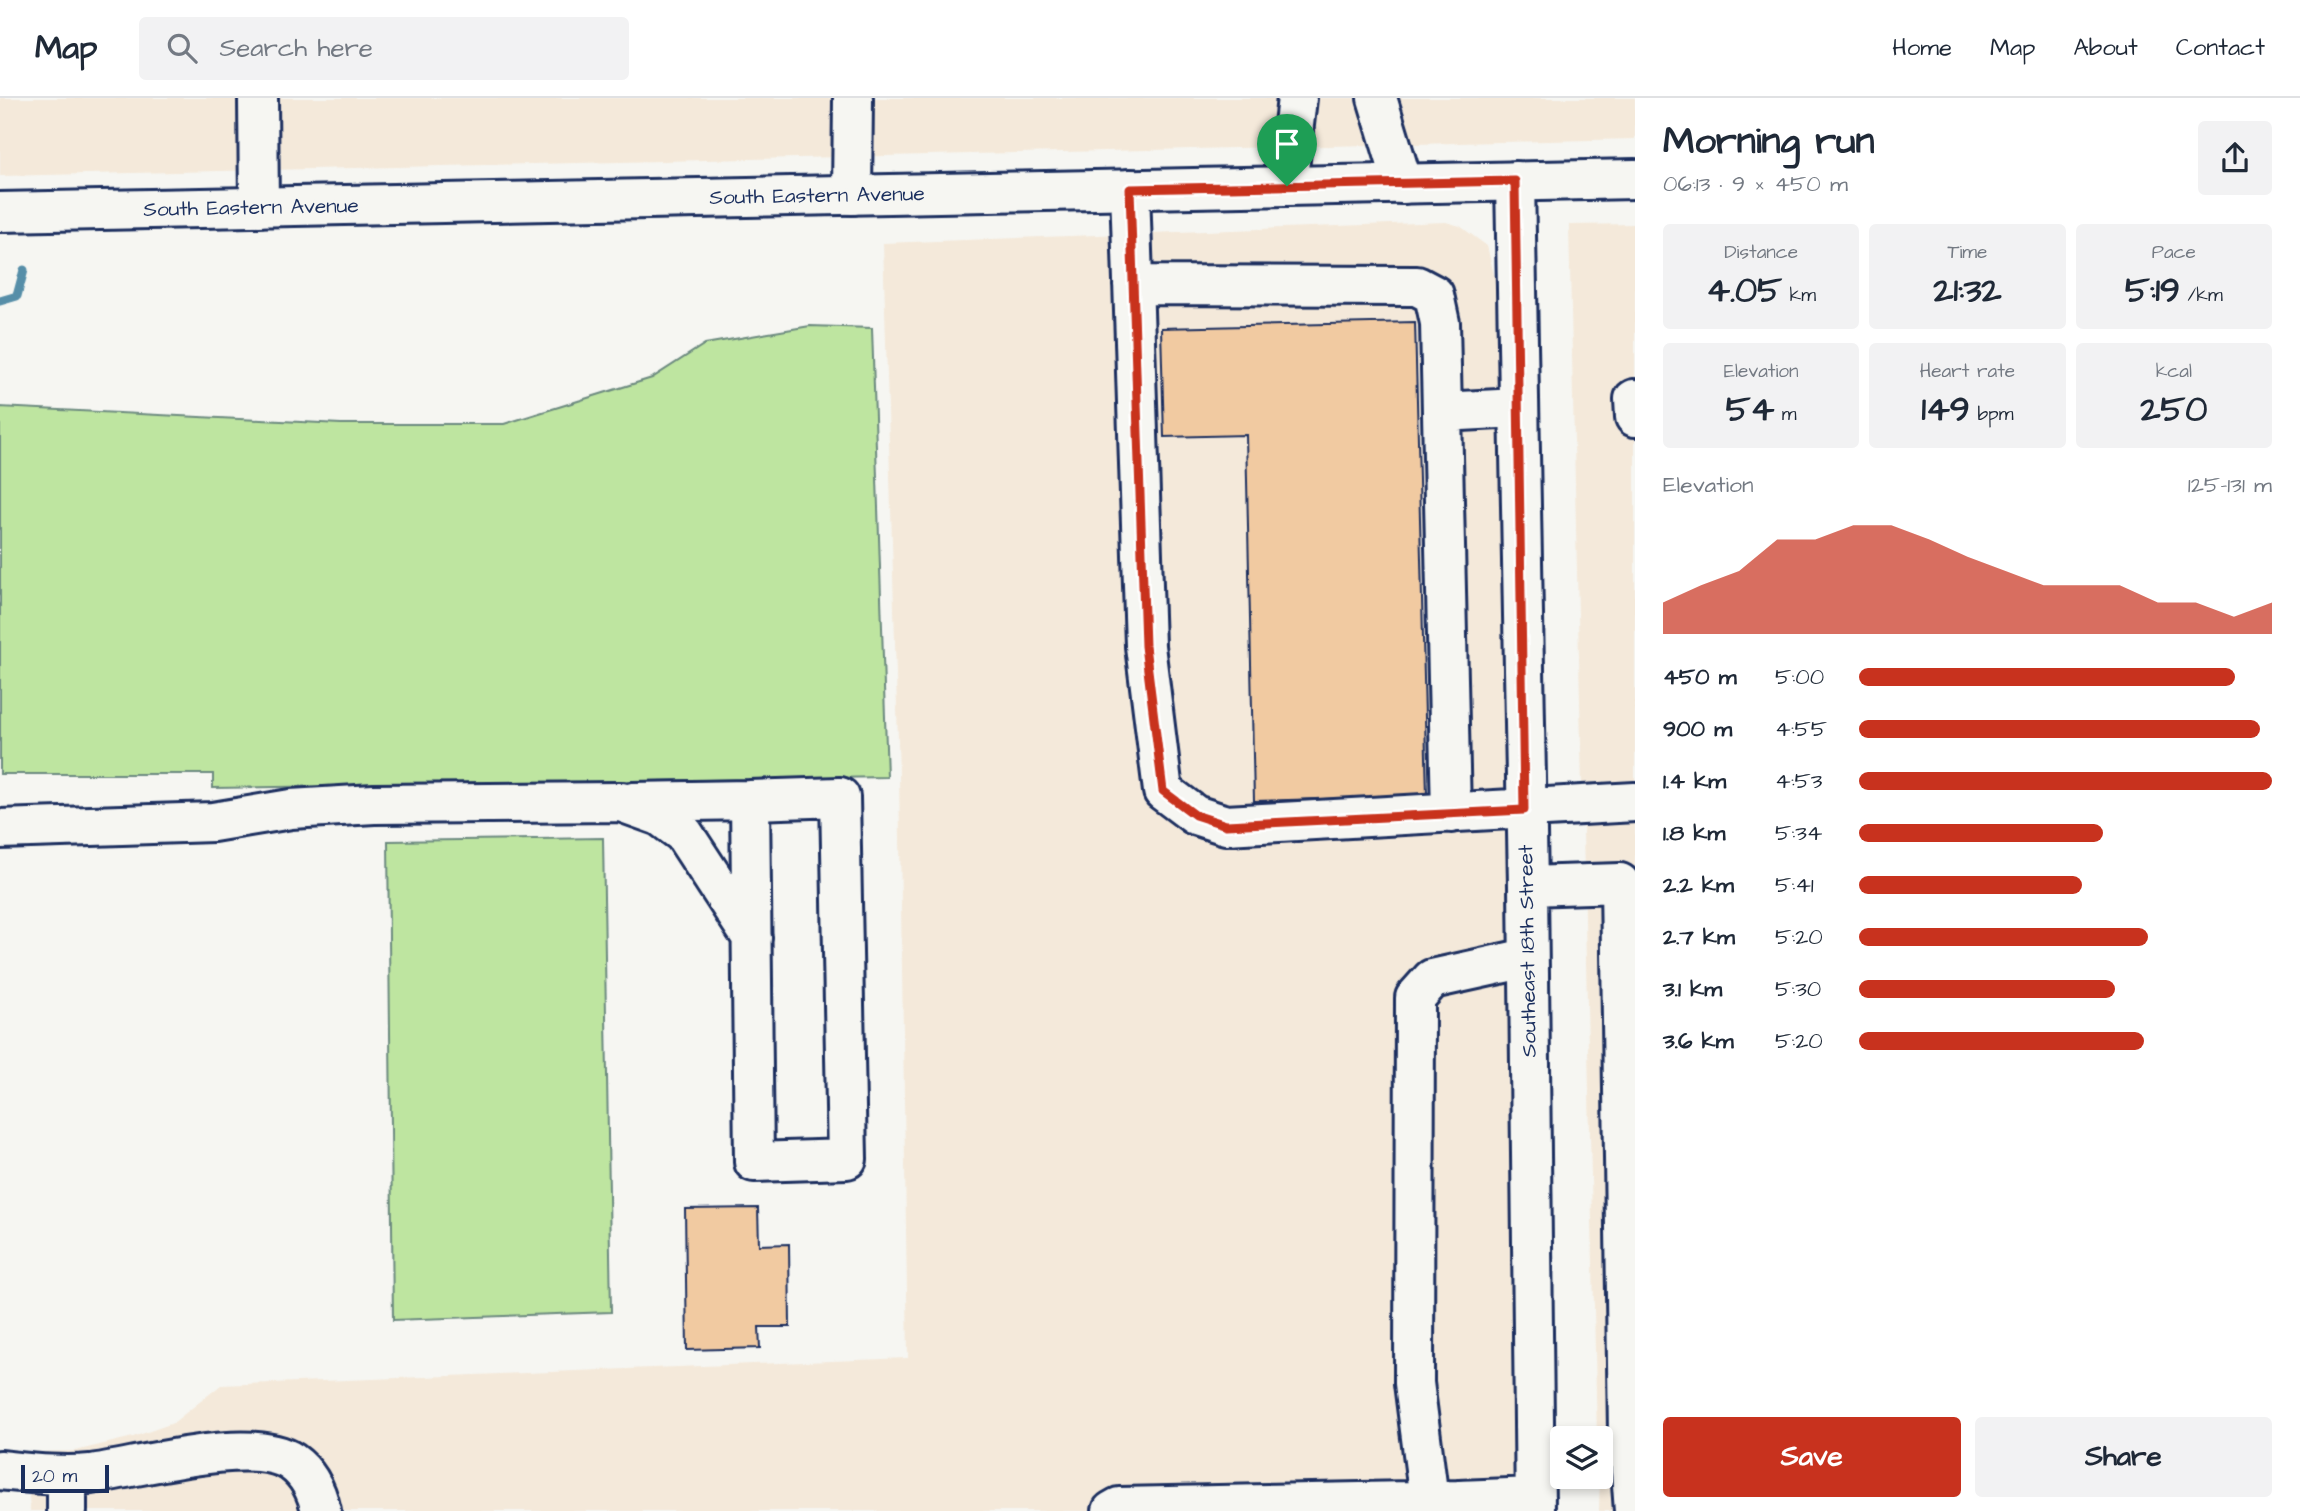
<!DOCTYPE html>
<meta charset="utf-8">
<style>
:root{--surface:#fff;--page:#f2f2f3;--text:#1f2937;--muted:#747a83;--line:#e0e1e3;--accent:#c8321e}
body{margin:0;font-family:"Architects Daughter",sans-serif;background:var(--page);color:var(--text);height:100vh;display:flex;flex-direction:column;font-size:26px;white-space:nowrap}
*{box-sizing:border-box;margin:0}
p{font-size:23px;color:var(--muted)}
.icon{flex:none;width:38px;height:38px;fill:none;stroke:currentColor;stroke-width:2;stroke-linecap:round;stroke-linejoin:round}
.map{position:relative;flex:1;overflow:hidden}
.details{display:flex;flex-direction:column;background:var(--surface);width:665px}
.details>*{flex:none}
.controls{position:absolute;left:1550px;top:1328px;display:grid;gap:14px}
.controls a{display:grid;place-items:center;width:63px;height:63px;border-radius:7px;background:var(--surface);box-shadow:0 4px 10px #0003;font-size:35px}
.scale{position:absolute;left:21px;bottom:18px;width:88px;box-sizing:border-box;padding-left:7px;border:4px solid #1b2f5e;border-top:0;font-size:19px;line-height:24px;white-space:nowrap;color:#1b2f5e;-webkit-text-stroke:5px #f6f6f2;paint-order:stroke}
.pin{position:absolute;display:grid;place-items:center;width:60px;height:60px;color:#fff;margin:-72px -30px;border-radius:50% 50% 50% 0;rotate:-45deg;box-shadow:0 0 7px #0007}
.pin .icon{rotate:45deg}
.round{display:grid;place-items:center;flex:none;width:74px;height:74px;border-radius:7px;background:var(--page)}
.summary{display:flex;align-items:center;justify-content:space-between;height:119px;padding:0 28px}
h1{font-size:38px;font-weight:700;line-height:52px}
.stats{display:grid;grid-template-columns:repeat(3,1fr);gap:10px;height:119px;padding:7px 28px}
.stats div{display:grid;align-content:center;border-radius:7px;background:var(--page);text-align:center}
.stats b{font-size:35px;font-weight:700}
.stats small{font-size:19px;font-weight:400}
.stats p{font-size:19px}
.chart{height:196px;padding:14px 28px}
.chart p{display:flex;justify-content:space-between}
.chart svg{width:100%;height:126px;margin-top:7px;fill:var(--accent);opacity:.7}
.action{display:flex;gap:14px;margin-top:auto;padding:14px 28px}
.action a{flex:1;height:80px;border-radius:7px;background:var(--accent);color:#fff;font-size:28px;font-weight:700;line-height:80px;text-align:center}
.action a+a{background:var(--page);color:var(--text)}
ul{padding:0 28px;list-style:none;font-size:23px}
li{display:grid;grid-template-columns:112px 84px 1fr;align-items:center;height:52px}
li i{height:18px;border-radius:9px;background:var(--accent)}
header{display:flex;align-items:center;gap:42px;box-sizing:border-box;height:98px;padding:0 35px;background:var(--surface);border-bottom:2px solid var(--line)}
header strong{font-size:33px}
nav{display:flex;gap:38px;margin-inline-start:auto;font-size:24px}
.search{width:490px;height:63px;background:var(--page);display:flex;align-items:center;gap:18px;box-sizing:border-box;padding:0 24px;border-radius:7px;color:var(--muted);font-size:26px}
main{display:flex;flex:1;min-height:0}
.map>svg:first-child{display:block}
</style>
<header>
<strong>Map</strong>
<div class="search"><svg class="icon" aria-label="search" viewBox="0 0 24 24"><circle cx="10" cy="10" r="6"/><path d="M15 15l6 6"/></svg>Search here</div>
<nav><a>Home</a><a>Map</a><a>About</a><a>Contact</a></nav>
</header>
<main>
<div class="map">
<svg width="1635" height="1413" viewBox="0 0 1635 1413">
<rect width="100%" height="100%" fill="#f6f6f2"/>
<filter id="ink" filterUnits="userSpaceOnUse"><feTurbulence type="fractalNoise" baseFrequency=".0143" numOctaves="2"/><feDisplacementMap in="SourceGraphic" scale="14" xChannelSelector="R" yChannelSelector="G"/><feConvolveMatrix kernelMatrix="1 2 1 2 8 2 1 2 1" color-interpolation-filters="sRGB"/></filter>
<g filter="url(#ink)">
<path fill="#f4e9da" d="M0,0H1635V41L0,78Z
M1446,124L1460,128L1487,148L1496,185L1518,1413H30L26,1354L75,1353L133,1339L173,1325L221,1287L908,1260L899,677L883,145Z
M1635,126V1413H1599L1601,1340H1597L1569,127Z"/>
<path fill="#bee5a0" stroke="#6c8a7f" stroke-width="2" d="M810,228L872,230L887,679L213,690V676H0V309L341,326H504L652,280L705,246Z
M603,740L611,1214L393,1222L388,743Z"/>
<g fill="none" stroke-linecap="round" stroke-linejoin="round">
<path stroke="#568ea8" stroke-width="9" d="M0,203L17,198L24,172"/>
</g>
<path fill="#f1caa1" stroke="#1b2f5e" stroke-width="2" d="M1415,224L1427,698L1254,703L1246,337L1164,339L1161,230Z
M758,1110L759,1147L789,1146L790,1229H759L760,1250L687,1252L685,1111Z"/>
<g fill="none" stroke-linecap="round" stroke-linejoin="round">
<defs>
<path id="minor" d="M258,0L259,109
M1377,0L1403,86
M1515,83L1528,788L1535,1413
M1287,88L1297,0
M1130,91L1145,548L1163,693L1195,717L1226,727L1635,704
M852,97L853,0
M1133,187L1417,188L1434,197L1440,225L1451,715
M1634,301L1635,319
M1442,314L1518,310
M840,699L847,1061L754,1064L750,702Z
M633,704L750,702
M0,731L213,724L291,711L374,706L621,704L660,718L684,736L752,840
M1528,788L1620,785L1628,1334L1634,1413
M0,1372C30,1375 61,1379 91,1376C138,1370 252,1337 292,1364C309,1376 317,1394 321,1413
M1429,1402L1414,1285L1415,900L1432,881L1527,860
M67,1413V1377
M1112,1413L1119,1409L1459,1402
M1460,1413L1459,1402L1535,1399"/>
<path id="major" d="M0,114L1635,81"/>
</defs>
<use href="#minor" stroke="#1b2f5e" stroke-width="44"/>
<use href="#major" stroke="#1b2f5e" stroke-width="44"/>
<use href="#minor" stroke="#f6f6f2" stroke-width="38"/>
<use href="#major" stroke="#f6f6f2" stroke-width="38"/>
</g>
</g>
<g fill="none" stroke-linecap="round" stroke-linejoin="round" filter="url(#ink)">
<defs>
<path id="route" d="M1515,83L1524,712L1226,727L1195,717L1163,693L1145,548L1130,91Z"/>
</defs>
<use href="#route" stroke="#fff" stroke-width="14"/>
<use href="#route" stroke="#c8321e" stroke-width="9"/>
</g>
<g text-anchor="middle" stroke-width="7" stroke-linejoin="round" paint-order="stroke">
<g font-size="21" fill="#1b2f5e" stroke="#f6f6f2">
<text transform="translate(817 97) rotate(-1)" y="7">South Eastern Avenue</text>
<text transform="translate(251 109) rotate(-1)" y="7">South Eastern Avenue</text>
<text transform="translate(1527 853) rotate(-91)" y="7">Southeast 18th Street</text>
</g>
</g>
</svg>
<div class="controls">
<a><svg class="icon" aria-label="layers" viewBox="0 0 24 24"><path d="M12 4l9 5-9 5-9-5zM3 14l9 5 9-5"/></svg></a>
</div>
<div class="scale">20 m</div>
<div class="pin" style="left:1287px;top:88px;background:#1e9e55"><svg class="icon" aria-label="arrive" viewBox="0 0 24 24"><path d="M6 21V4h12l-3 4 3 4H6"/></svg></div>
</div>
<section class="details">
<div class="summary"><div><h1>Morning run</h1><p>06:13 · 9 × 450 m</p></div><a class="round"><svg class="icon" aria-label="share" viewBox="0 0 24 24"><path d="M12 15V3M7 8l5-5 5 5M5 13v7h14v-7"/></svg></a></div>
<div class="stats">
<div><p>Distance</p><b>4.05<small> km</small></b></div>
<div><p>Time</p><b>21:32</b></div>
<div><p>Pace</p><b>5:19<small> /km</small></b></div>
</div>
<div class="stats">
<div><p>Elevation</p><b>54<small> m</small></b></div>
<div><p>Heart rate</p><b>149<small> bpm</small></b></div>
<div><p>kcal</p><b>250</b></div>
</div>
<div class="chart"><p><span>Elevation</span>125–131 m</p>
<svg viewBox="0 0 160 44" preserveAspectRatio="none"><path d="M0 44V33L10 27L20 22L30 11L40 11L50 6L60 6L70 11L80 17L90 22L100 27L110 27L120 27L130 33L140 33L150 38L160 33V44z"/></svg>
</div>
<ul>
<li><b>450 m</b>5:00<i style="width:91%"></i></li>
<li><b>900 m</b>4:55<i style="width:97%"></i></li>
<li><b>1.4 km</b>4:53<i style="width:100%"></i></li>
<li><b>1.8 km</b>5:34<i style="width:59%"></i></li>
<li><b>2.2 km</b>5:41<i style="width:54%"></i></li>
<li><b>2.7 km</b>5:20<i style="width:70%"></i></li>
<li><b>3.1 km</b>5:30<i style="width:62%"></i></li>
<li><b>3.6 km</b>5:20<i style="width:69%"></i></li>
</ul>
<div class="action"><a>Save</a><a>Share</a></div>
</section>
</main>
